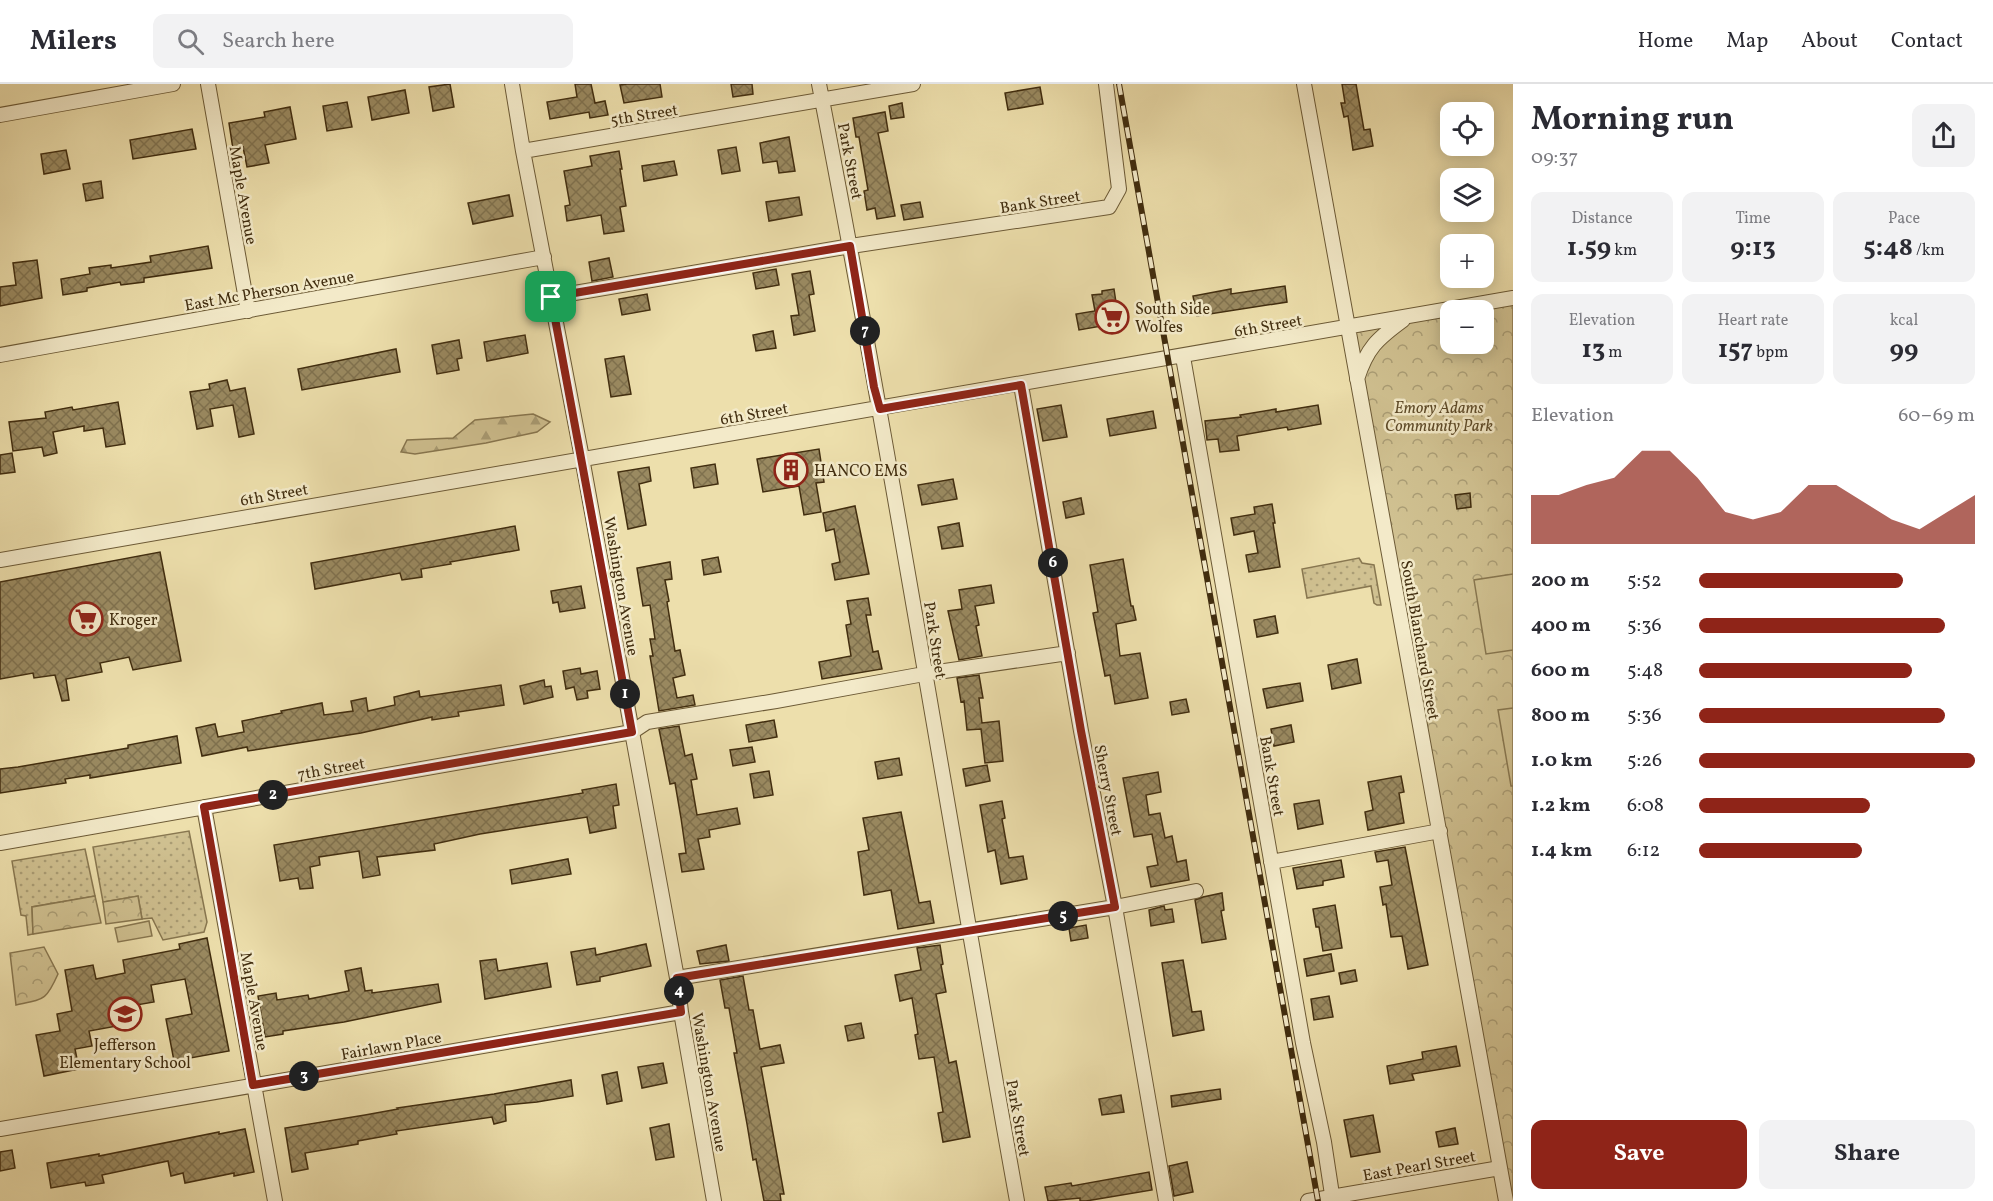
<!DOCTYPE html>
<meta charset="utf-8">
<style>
:root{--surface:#fff;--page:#f2f2f3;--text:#2b2b33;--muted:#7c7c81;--line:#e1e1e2;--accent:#8f2418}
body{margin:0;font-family:Vollkorn,serif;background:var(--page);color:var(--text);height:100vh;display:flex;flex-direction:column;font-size:22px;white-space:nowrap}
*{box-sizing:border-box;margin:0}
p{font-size:20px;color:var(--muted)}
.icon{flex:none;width:33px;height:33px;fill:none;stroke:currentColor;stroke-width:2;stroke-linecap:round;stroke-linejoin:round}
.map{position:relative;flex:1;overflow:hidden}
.panel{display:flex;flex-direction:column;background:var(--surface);width:480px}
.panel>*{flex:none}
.controls{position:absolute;left:1440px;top:18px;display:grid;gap:12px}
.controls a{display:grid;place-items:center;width:54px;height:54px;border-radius:12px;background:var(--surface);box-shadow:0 3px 15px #0003;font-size:30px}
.pin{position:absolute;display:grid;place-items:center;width:51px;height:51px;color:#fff;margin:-26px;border-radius:12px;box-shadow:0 3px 9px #0006}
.km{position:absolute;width:30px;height:30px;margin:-15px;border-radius:50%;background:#222;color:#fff;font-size:16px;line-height:30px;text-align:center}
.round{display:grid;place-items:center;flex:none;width:63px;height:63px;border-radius:12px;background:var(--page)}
.head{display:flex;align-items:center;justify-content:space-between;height:102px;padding:0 18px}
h1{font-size:33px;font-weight:700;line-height:45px}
.figures{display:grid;grid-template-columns:repeat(3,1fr);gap:9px;height:102px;padding:6px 18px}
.figures div{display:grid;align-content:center;border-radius:12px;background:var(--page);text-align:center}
.figures b{font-size:26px;font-weight:700}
.figures small{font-size:16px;font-weight:400}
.figures p{font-size:16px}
.chart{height:168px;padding:12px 18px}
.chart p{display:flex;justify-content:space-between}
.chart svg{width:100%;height:108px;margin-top:6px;fill:var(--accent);opacity:.7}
.cta{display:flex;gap:12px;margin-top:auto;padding:12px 18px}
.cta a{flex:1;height:69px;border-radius:12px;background:var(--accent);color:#fff;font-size:24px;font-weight:700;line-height:69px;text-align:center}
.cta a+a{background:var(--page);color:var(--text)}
ul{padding:0 18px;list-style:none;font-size:20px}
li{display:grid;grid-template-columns:96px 72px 1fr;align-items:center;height:45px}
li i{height:15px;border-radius:8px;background:var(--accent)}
header{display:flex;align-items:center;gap:36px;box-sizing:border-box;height:84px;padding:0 30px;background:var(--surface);border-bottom:2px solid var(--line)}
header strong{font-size:28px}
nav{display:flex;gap:33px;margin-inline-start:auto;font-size:21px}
.search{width:420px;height:54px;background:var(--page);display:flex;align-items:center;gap:15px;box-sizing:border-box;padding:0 21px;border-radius:12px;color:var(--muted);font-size:22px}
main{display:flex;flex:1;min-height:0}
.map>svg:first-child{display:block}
</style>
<header>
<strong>Milers</strong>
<div class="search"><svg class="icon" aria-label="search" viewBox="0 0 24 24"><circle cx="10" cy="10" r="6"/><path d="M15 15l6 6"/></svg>Search here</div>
<nav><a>Home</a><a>Map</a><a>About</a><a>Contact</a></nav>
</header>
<main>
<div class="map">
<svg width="1513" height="1117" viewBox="0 0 1513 1117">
<defs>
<pattern id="grass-dots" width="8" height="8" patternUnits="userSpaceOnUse" patternTransform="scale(1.5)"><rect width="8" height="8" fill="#d0c191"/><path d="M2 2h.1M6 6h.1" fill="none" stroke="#aa9d75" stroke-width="1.8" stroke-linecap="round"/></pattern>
<pattern id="forest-firs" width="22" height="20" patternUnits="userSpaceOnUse" patternTransform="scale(1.5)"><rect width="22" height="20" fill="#d0c191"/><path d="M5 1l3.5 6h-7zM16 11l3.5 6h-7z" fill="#aa9d75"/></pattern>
<pattern id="park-crowns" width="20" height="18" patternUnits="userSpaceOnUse" patternTransform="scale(1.5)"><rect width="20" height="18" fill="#d0c191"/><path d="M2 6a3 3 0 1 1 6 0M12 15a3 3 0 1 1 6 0" fill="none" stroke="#aa9d75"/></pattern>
<pattern id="building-cross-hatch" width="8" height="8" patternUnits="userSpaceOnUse" patternTransform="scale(1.5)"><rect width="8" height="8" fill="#9a8a61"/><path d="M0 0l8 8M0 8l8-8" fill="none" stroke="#7f714e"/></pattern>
</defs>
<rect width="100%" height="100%" fill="#eddfac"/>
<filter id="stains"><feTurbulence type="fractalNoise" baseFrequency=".00333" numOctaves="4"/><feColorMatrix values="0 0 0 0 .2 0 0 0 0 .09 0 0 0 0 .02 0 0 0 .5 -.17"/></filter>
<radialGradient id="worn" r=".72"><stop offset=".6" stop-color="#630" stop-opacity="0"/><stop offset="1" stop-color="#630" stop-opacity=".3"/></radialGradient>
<path fill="url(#grass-dots)" stroke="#887750" stroke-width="1.5" d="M1359,474L1362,479L1374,481L1381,521H1377L1374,519L1371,502L1307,514L1302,485Z
M189,747L207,838L204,848L163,856L152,834L142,835L138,812L103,818L93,763Z
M85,765L95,812L32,823L33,850L28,851L26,832L21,831L12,777Z"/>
<path fill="url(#forest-firs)" stroke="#887750" stroke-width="1.5" d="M533,330L550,338L537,348L486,359L415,370L401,368L407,356L453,354L475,336Z"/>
<path fill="url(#park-crowns)" stroke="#887750" stroke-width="1.5" fill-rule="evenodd" d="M1513,214V1117H1506L1348,244ZM1450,226H1484V260H1450Z
M95,812L101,839L33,850L32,823Z
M138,812L142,835L106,840L103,818Z
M44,863L58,890C46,917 44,915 16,921L10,869Z"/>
<path fill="#d0c191" stroke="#887750" stroke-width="1.5" d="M1513,490V566L1486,570L1474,496Z
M1513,624V702H1511L1498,626Z
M149,837L152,852L118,858L115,844Z"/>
<path fill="url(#building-cross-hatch)" stroke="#412d0f" stroke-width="1.5" d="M450,0L454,23L433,27L429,3Z
M575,0H591L595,19L605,17L608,31L590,34L589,28L550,35L547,18L577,13Z
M627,0H660L662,13L624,19L620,1Z
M731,0H752L753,10L733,13Z
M1342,0H1356L1364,46L1370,45L1373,62L1353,66L1348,32L1344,33L1341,19H1345Z
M1040,3L1043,20L1008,26L1005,9Z
M405,6L409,29L372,36L368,13Z
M347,18L352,43L327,47L323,22Z
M902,19L904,33L891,35L889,22Z
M290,23L296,55L265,61L269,79L247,83L243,63L233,65L229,39L265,33L264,28Z
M885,28L888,47L878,49L895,132L877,135L875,124L867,126L864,107L868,106L859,53H856L853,34Z
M192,45L196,65L133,75L130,56Z
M789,53L795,87L779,89L777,77L763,79L760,59Z
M736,63L740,87L722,90L718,66Z
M66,66L70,85L44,90L41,70Z
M619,67L622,85H620L626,122L620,123L624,147L604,150L601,131L567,137L565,122L570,121L564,87L592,82L590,72Z
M674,77L677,91L644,97L642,82Z
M101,97L103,114L86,117L83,100Z
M509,111L513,132L473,140L468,119Z
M799,113L802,131L769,137L766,118Z
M920,118L923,133L904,136L901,121Z
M208,162L212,184L144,194V198L121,201L120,198L87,204V207L63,211L61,195L90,190L89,184L111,181V184L151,178L150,172Z
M609,174L613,193L592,197L589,178Z
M37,176L42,214L0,222V203L16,201L13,179Z
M776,185L779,201L756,205L753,189Z
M810,187L814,210L809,211L815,247L794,251L791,232L799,231L792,190Z
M1285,202L1287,218L1197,232L1193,212L1231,205V210Z
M1114,205L1119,239L1079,246L1076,230L1095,227L1092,211L1102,210V207Z
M647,210L650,226L622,231L619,215Z
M773,247L776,264L756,267L753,251Z
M525,251L528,269L487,277L484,258Z
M459,256L462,274L457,275L459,286L437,290L432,261Z
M396,265L400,288L302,306L298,285Z
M624,272L631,310L611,313L605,275Z
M227,296L230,307L245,304L254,350L239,353L233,321L210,325L213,342L197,345L190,308L210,305L209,300Z
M118,318L125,360L106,363L103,344L84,347V342L53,348L57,369L44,372L42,363L13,367L9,338L46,334L45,328L72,323L73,326Z
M1061,321L1067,353L1043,357L1037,325Z
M1318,321L1321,340L1288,346L1287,343L1237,352L1239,366L1220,368L1218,355L1207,356L1205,337L1241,333L1240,331L1276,325V328Z
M1153,327L1156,344L1110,352L1107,335Z
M819,365L824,398L816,399L821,428L804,431L799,402L763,408L757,375Z
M12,369L15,388L0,390V371Z
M715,380L718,400L694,404L691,384Z
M649,383L651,397L639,400L646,441L628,445L618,388Z
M953,395L957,415L922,421L918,401Z
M1470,409L1471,423L1457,425L1455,411Z
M1081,414L1084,430L1066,434L1063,418Z
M1272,420L1275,439H1273L1280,483L1249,488L1246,471L1258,469L1254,447L1234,451L1231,434L1255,430L1254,423Z
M855,422L869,490L835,496L832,480L840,478L834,445L826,447L823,429Z
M959,439L963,462L942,465L938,443Z
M515,442L519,466L450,478L451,480L421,485L422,493L402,496L400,489L315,505L311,479Z
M160,468L181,577L133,586L129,573L100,579L102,588L66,595L69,616L62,617L55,591L34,594L33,589L0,595V498Z
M718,473L721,488L704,491L702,476Z
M1123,475L1131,522H1133L1136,536L1116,540L1120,572L1140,569L1148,614L1115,620L1110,591L1105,592L1093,529L1098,528L1090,481Z
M670,478L672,495L665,496L669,517L667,518L675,567L680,566L685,591L673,594L677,614L693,611L695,621L659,627L650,572H653L650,555H655L650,521L643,522L637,484Z
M991,501L994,519L975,522L979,541L976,542L982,572L959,576L948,527L962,525L959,506Z
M581,502L585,524L560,528L558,518L553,519L551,507Z
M868,514L871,531H866L873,568L878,567L882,585L822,595L819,578L851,572L846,541L851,540L847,517Z
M1275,532L1278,549L1257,553L1254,536Z
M1357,575L1361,599L1332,605L1328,581Z
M580,584L581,590L597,587L600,605L587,607L588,614L577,616L574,603L566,605L563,587Z
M979,591L983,614H979L982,639L999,637L1003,677L985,679L981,645L967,646L964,617L961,618L957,594Z
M544,596L545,603L551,602L553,613L524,620L520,602Z
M1300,599L1303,617L1267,624L1263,605Z
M501,601L504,621L458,628L459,632L432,636V633L361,649L248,667L247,663L202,672L196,644L215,640L218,653L244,648L242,637L282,629L281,627L322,619L324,631L353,627L351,617L366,614L368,627L395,621L394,613L419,607L420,613Z
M1186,615L1189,628L1172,631L1170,618Z
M774,636L777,653L749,658L746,641Z
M1291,641L1294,658L1274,662L1271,645Z
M679,642L685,672L692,670L697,695L691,696L697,731L737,724L740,740L709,746L710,753L698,755L704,785L682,788L679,770L686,769L681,734L675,699L670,700L659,645Z
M177,652L181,679L90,694V691L65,695L66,699L0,709V685L18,683L128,664V661Z
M752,663L755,678L733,682L730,666Z
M899,674L902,691L878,695L875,678Z
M987,681L990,697L966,702L963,685Z
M769,687L773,711L754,714L750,690Z
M1158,688L1161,708L1146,711L1149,731L1160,729L1165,754L1172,752L1177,778L1186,776L1189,796L1151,803L1147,783L1158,781L1152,750L1134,753L1123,694Z
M1401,692L1404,708L1399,709L1404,739L1368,746L1365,728L1373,726L1368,698Z
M616,700L619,721L613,722L616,744L590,749L587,733L480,750L434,760L435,766L377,773L380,791L363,794L359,767L319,773L320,781L310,783L313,804L300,805L298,794L280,797L274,761L583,709L582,706Z
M1319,716L1323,740L1298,745L1294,720Z
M1002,717L1005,734L1002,735L1009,774L1023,772L1027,795L1001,800L995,766L988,768L980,721Z
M901,728L919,819L930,817L934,839L898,845L891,806L864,811L858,768L869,766L863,734Z
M1405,763L1428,881L1408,885L1402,852L1391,853L1386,820L1383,821L1380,803L1392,801L1388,776L1377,778L1375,768Z
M568,775L571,790L512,800L510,786Z
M1341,776L1344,793L1323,797V801L1297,805L1293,784Z
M1222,809L1224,826L1221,827L1226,855L1202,859L1195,816L1203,813Z
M1335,821L1342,864L1323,867L1319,843H1316L1313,825Z
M1164,822L1165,826L1172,825L1174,838L1151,842L1149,826Z
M1086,841L1088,854L1071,857L1069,844Z
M207,854L229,967L174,977L166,935L192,930L185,895L151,901L154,918L136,921L139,938L89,947L92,962L75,965L79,985L44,992L36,951L60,947L57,930L72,927L65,886L93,881L96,895L125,889L123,876L180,865L179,860Z
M646,860L651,882L600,893V897L577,901L571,868L595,864L596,871Z
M726,861L729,877L700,880L697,867Z
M940,861L943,880L941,881L946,908L936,910L949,979L956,977L970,1053L943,1058L938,1029L943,1028L934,973L919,975L915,951L918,950L912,914L900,917L895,891L921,886L917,864Z
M1331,870L1334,887L1307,892L1304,875Z
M496,875L498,887L547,879L551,903L485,915L480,877Z
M1183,876L1192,928L1201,927L1204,946L1173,952L1162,879Z
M361,884L365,907L372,906V909L438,900L441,918L344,938L283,947V950L265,953L258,912L276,909L277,916L308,911L309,915L349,907L345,887Z
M1355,886L1357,897L1341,900L1339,889Z
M743,892L749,926H753L760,965L780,961L784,979L761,983L784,1110H780L781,1117H764L756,1075L753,1076L747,1040L734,969H737L729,924H725L720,896Z
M1329,912L1333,933L1314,936L1311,915Z
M861,939L864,954L848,957L845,942Z
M1456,962L1460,982L1412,990L1414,996L1390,1000L1387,982L1423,975L1422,968Z
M663,979L667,999L642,1004L638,983Z
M617,988L622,1017L607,1020L602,991Z
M571,996L573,1012L537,1018L505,1021L506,1037L494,1040L492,1033L396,1047L397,1050L358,1057V1060L305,1069L308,1085L292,1088L285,1044L365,1031L398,1025L397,1024L494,1010Z
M1220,1005L1221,1015L1172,1023L1171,1012Z
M1121,1011L1124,1028L1102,1031L1099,1015Z
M1373,1031L1380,1068L1351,1073L1344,1036Z
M669,1040L674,1073L656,1076L650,1044Z
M1455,1044L1458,1060L1439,1063L1436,1048Z
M245,1045L254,1088L234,1092V1089L185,1099L183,1089L171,1092L168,1077L102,1091L104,1099L86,1102L85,1098L51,1104L47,1079L99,1070V1072L219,1048V1050Z
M12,1066L15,1084L0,1087V1068Z
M1187,1078L1193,1108L1174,1112L1169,1082Z
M1149,1088L1152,1106L1086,1117H1080V1114L1048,1117L1045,1103L1071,1099L1072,1102Z"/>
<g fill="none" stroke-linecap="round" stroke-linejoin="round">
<defs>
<path id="minor" d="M208,0L248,227
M512,0L523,67L582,374L677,894L681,928L714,1117
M819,0C891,371 950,745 1017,1117
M1304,0L1506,1117
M0,31L173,0
M523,67L913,0
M551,213L851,162L1109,123L1119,105L1106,0
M0,271L544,173
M1183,273L1303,959L1324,1058L1333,1117
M1357,295C1367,264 1377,255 1403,236
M1021,301L1081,647L1115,823L1166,1117
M0,476C504,386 1009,304 1513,214
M204,723L275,1117
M0,759L632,648L647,638L776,617L924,590L1068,569
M1271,778L1440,747
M677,894L1115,823L1196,807
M0,1045L681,928
M1308,1117L1500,1084"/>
</defs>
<use href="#minor" stroke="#6c5a36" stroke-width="16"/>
<use href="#minor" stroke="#f3eac9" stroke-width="14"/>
<defs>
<path id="rail" d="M1119,0L1318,1117"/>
</defs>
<use href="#rail" stroke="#412d0f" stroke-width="6"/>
<use href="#rail" stroke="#f3eac9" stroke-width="4" stroke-dasharray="11" stroke-linecap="butt"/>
</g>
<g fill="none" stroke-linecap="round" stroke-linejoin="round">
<defs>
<path id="route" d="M850,162L874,303L880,325L1021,301L1081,647L1115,823L677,894L681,928L253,1001L204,723L632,648L551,213Z"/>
</defs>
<use href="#route" stroke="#fff" stroke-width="12"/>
<use href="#route" stroke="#8f2418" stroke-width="8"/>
</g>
<defs>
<symbol id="supermarket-ring" viewBox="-11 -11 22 22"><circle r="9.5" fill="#f3eac9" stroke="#8f2418" stroke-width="1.5"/><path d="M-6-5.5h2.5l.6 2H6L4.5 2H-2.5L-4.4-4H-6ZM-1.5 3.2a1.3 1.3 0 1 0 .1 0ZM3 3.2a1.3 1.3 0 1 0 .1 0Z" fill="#8f2418"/></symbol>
<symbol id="building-ring" viewBox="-11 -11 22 22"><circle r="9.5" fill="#f3eac9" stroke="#8f2418" stroke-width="1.5"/><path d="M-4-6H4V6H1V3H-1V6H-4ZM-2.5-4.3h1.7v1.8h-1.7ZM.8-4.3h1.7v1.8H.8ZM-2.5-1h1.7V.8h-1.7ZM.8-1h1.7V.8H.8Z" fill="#8f2418"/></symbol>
<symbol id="school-ring" viewBox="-11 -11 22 22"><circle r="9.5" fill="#f3eac9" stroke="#8f2418" stroke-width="1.5"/><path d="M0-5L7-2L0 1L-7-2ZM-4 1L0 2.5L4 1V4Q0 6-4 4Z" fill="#8f2418"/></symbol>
</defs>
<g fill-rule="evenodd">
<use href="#supermarket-ring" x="1093" y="214" width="38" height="38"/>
<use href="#building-ring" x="772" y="367" width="38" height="38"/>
<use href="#supermarket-ring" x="67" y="516" width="38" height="38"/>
<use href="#school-ring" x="106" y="911" width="38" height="38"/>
</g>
<g text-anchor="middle" stroke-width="5" stroke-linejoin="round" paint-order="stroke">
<g font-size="16" fill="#412d0f" stroke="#f3eac9">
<text transform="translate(644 30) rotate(-9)" y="6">5th Street</text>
<text transform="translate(851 77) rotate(79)" y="6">Park Street</text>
<text transform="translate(244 111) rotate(80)" y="6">Maple Avenue</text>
<text transform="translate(1040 117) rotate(-9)" y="6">Bank Street</text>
<text transform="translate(269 206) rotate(-10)" y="6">East Mc Pherson Avenue</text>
<text transform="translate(1268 241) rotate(-10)" y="6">6th Street</text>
<text transform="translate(754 329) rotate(-10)" y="6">6th Street</text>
<text transform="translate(274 410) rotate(-10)" y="6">6th Street</text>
<text transform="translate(622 502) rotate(80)" y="6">Washington Avenue</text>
<text transform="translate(936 556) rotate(81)" y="6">Park Street</text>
<text transform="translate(1421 556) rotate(80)" y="6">South Blanchard Street</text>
<text transform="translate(331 684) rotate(-10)" y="6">7th Street</text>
<text transform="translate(1273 692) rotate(80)" y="6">Bank Street</text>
<text transform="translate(1109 706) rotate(79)" y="6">Sherry Street</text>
<text transform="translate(255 917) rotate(80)" y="6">Maple Avenue</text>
<text transform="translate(391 961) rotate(-10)" y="6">Fairlawn Place</text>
<text transform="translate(710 998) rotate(80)" y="6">Washington Avenue</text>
<text transform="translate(1019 1034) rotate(80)" y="6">Park Street</text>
<text transform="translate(1419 1081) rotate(-10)" y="6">East Pearl Street</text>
</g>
<g font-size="16" fill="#412d0f" stroke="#f3eac9" text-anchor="start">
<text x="1135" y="230">South Side<tspan x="1135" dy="18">Wolfes</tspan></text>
<text x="814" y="392">HANCO EMS</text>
<text x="109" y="541">Kroger</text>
<text x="125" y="966" text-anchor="middle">Jefferson<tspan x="125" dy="18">Elementary School</tspan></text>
</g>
<g font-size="16" font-style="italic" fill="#5e4b29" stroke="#f3eac9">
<text x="1439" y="329">Emory Adams<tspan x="1439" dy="18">Community Park</tspan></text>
</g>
</g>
<rect width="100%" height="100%" filter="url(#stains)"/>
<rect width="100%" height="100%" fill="url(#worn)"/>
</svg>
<div class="controls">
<a><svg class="icon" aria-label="locate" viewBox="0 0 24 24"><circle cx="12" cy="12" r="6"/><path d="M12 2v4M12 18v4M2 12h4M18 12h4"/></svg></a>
<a><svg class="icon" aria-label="layers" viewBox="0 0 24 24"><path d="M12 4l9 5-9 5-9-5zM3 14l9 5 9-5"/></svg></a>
<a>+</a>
<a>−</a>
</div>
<div class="pin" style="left:551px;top:213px;background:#1e9e55"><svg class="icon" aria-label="arrive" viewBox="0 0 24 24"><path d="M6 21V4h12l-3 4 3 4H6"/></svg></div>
<b class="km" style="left:625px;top:610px">1</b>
<b class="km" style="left:273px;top:711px">2</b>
<b class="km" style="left:304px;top:992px">3</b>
<b class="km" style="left:679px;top:907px">4</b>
<b class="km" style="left:1063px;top:832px">5</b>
<b class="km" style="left:1053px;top:479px">6</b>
<b class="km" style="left:865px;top:247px">7</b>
</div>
<section class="panel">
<div class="head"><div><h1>Morning run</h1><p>09:37</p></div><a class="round"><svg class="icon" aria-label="share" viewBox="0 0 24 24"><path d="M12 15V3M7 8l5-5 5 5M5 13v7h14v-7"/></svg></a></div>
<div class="figures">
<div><p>Distance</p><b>1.59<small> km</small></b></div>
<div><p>Time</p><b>9:13</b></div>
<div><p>Pace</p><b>5:48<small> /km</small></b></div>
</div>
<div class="figures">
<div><p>Elevation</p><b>13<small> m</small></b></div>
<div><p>Heart rate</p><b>157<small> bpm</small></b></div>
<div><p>kcal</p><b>99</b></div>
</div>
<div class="chart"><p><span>Elevation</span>60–69 m</p>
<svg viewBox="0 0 160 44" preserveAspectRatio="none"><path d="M0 44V24L10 24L20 20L30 17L40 6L50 6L60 17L70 31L80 34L90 31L100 20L110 20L120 27L130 34L140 38L150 31L160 24V44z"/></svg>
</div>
<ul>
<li><b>200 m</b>5:52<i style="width:74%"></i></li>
<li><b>400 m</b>5:36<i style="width:89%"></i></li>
<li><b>600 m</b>5:48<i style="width:77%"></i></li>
<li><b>800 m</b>5:36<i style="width:89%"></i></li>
<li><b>1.0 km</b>5:26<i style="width:100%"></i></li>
<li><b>1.2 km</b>6:08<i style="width:62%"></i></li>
<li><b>1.4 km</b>6:12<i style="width:59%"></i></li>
</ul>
<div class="cta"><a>Save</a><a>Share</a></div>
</section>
</main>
